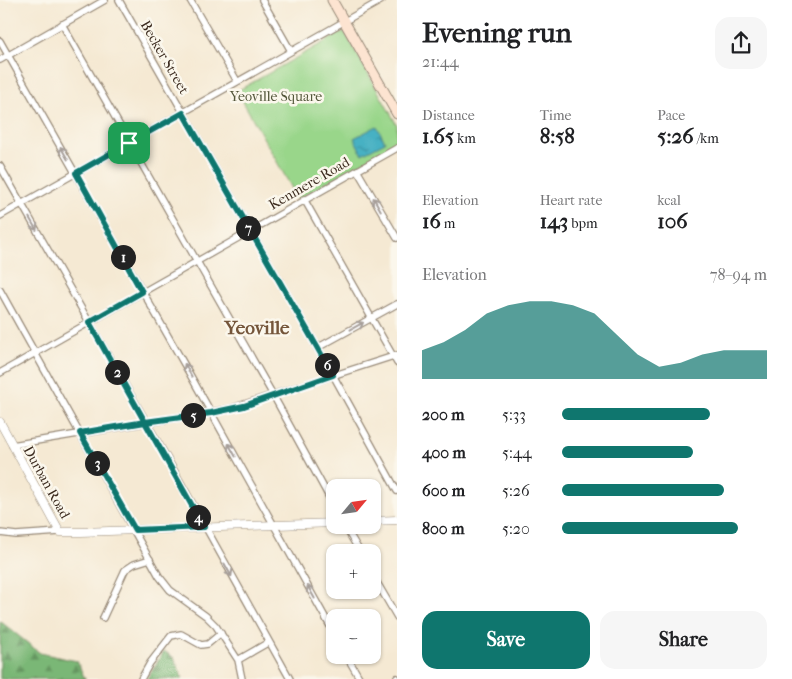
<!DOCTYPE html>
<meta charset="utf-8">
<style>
:root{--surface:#fff;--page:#f6f6f6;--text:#202124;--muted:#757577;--accent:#0f766e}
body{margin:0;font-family:"IM FELL French Canon",serif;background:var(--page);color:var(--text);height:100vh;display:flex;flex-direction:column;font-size:19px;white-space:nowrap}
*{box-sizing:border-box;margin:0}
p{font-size:16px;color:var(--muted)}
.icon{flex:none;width:28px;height:28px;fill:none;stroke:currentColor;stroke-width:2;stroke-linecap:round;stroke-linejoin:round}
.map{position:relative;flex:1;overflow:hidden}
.side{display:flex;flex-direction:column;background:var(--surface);width:395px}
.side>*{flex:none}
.needle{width:32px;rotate:61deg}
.tools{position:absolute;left:326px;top:479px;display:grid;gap:10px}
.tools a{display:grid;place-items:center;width:55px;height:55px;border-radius:10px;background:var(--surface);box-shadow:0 1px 4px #0004;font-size:25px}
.pin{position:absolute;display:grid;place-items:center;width:42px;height:42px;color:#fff;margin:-21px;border-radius:10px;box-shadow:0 2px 8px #0006}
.km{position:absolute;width:25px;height:25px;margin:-12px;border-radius:50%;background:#222;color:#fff;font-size:14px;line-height:25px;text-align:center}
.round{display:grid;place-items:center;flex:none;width:52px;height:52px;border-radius:15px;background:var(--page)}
.summary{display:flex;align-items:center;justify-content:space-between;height:85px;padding:0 25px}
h1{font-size:28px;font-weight:800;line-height:38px}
.figures{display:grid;grid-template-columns:repeat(3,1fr);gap:8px;height:85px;padding:5px 25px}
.figures div{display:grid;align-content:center}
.figures b{font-size:21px;font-weight:800}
.figures small{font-size:14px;font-weight:400}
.figures p{font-size:14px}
.chart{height:140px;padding:10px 25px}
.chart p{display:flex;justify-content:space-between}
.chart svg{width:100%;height:90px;margin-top:5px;fill:var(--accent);opacity:.7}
.button{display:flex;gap:10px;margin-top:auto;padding:10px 25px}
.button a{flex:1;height:58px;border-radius:15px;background:var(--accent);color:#fff;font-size:20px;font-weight:800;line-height:58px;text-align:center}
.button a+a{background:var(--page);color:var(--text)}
ul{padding:0 25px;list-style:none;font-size:16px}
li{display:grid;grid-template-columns:80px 60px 1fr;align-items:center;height:38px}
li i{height:12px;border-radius:6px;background:var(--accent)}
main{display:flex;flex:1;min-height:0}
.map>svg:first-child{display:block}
</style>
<main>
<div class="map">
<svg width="397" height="679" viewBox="0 0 397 679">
<defs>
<pattern id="forest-firs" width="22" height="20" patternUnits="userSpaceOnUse" patternTransform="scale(1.25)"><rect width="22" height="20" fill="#7ab776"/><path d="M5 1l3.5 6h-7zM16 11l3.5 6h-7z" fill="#659560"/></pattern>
<pattern id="water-ripples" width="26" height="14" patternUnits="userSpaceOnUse" patternTransform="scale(1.25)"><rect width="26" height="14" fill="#46b1c3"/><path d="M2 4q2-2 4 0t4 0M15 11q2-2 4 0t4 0" fill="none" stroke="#3c909e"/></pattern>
</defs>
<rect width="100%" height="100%" fill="#fbf7ec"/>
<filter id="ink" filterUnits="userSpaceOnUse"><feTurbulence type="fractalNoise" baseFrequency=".02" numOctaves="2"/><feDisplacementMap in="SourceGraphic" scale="10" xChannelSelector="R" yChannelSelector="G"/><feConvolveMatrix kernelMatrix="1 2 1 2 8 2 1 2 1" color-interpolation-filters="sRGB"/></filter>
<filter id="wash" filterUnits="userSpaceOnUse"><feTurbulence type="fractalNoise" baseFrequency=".0096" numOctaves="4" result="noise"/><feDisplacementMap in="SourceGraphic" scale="20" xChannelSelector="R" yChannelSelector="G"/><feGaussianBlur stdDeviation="1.12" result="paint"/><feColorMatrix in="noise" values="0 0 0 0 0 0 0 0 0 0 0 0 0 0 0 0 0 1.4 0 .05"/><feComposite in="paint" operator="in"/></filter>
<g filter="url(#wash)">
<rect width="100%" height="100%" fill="#f5e9d3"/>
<path fill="url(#forest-firs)" stroke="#5a704a" d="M0,621L40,653L77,661L85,679H0Z
M164,651L174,658L183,679H147Z"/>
<path fill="#99d68a" stroke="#6a8054" d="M344,31L397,125V143L298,199L237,91Z"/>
<path fill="url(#water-ripples)" stroke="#406e70" d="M377,126L385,142L362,154L354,138Z"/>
</g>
<g filter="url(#ink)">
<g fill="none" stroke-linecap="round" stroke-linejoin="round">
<defs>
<path id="minor" d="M119,0L333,375L397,491
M190,0L237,81
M262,0L291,51
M62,24L273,395L335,508
M0,41L188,371L335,635
M0,60L105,0
M0,166L176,474L290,679
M357,170L397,238
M304,199L397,363
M0,216L382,0
M0,290L159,576L170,590L206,616L216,626L238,660L242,679
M317,348L397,304
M0,373L397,148
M12,445L229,409L397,355
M344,525L360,552
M0,533L16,535L60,532
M372,574L397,617
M103,618L125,570L134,564L150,559
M346,655L360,679
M238,660L269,642
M141,679L150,663L171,636L181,634L201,645L208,644L221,633
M396,679L397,678"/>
<path id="tertiary" d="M0,422L60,532H81L335,523
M372,521L397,520"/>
<path id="secondary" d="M332,0L397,114"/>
</defs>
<use href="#minor" stroke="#988a78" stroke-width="8"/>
<use href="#tertiary" stroke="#988a78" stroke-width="9"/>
<use href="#secondary" stroke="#988a78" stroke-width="11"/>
<use href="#minor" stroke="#fff" stroke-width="5.5"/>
<use href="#tertiary" stroke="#fff" stroke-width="8"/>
<use href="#secondary" stroke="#fde4d1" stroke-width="9"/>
</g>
<defs><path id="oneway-shaft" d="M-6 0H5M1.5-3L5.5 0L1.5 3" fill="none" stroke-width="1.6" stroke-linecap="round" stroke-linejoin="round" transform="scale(1.25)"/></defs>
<g stroke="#a79f9a">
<use href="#oneway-shaft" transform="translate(64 153) rotate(-120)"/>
<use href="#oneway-shaft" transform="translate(377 204) rotate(-120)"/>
<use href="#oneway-shaft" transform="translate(33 224) rotate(60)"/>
<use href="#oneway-shaft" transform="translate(357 326) rotate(-29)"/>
<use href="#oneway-shaft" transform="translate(188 370) rotate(-119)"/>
<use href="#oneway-shaft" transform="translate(232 450) rotate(-119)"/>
<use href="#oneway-shaft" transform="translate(228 570) rotate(61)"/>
<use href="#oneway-shaft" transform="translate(311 592) rotate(-119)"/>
</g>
</g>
<g fill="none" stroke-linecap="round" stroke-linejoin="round" filter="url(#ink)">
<defs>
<path id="route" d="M129,143L76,173L142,292L89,322L145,422L80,433L135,530L204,527L145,422L211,413L244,406L333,375L183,113L129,143"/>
</defs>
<use href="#route" stroke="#fff" stroke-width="10"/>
<use href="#route" stroke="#0f766e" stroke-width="6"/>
</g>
<g text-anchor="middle" stroke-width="5" stroke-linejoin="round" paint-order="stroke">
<g font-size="14" fill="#3b2a1e" stroke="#fbf7ec">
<text transform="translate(165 57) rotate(60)" y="5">Becker Street</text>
<text transform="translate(309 183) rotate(-30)" y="5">Kenmere Road</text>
<text transform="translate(47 482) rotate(61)" y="5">Durban Road</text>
</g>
<g font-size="14" fill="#525539" stroke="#fbf7ec">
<text x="276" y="101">Yeoville Square</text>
</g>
<g font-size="19" font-weight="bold" fill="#74553a" stroke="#fbf7ec">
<text x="257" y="334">Yeoville</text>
</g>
</g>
</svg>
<div class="tools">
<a><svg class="needle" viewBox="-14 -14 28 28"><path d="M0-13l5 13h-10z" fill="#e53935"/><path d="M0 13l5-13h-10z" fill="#757577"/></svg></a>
<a>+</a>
<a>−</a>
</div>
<div class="pin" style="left:129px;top:143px;background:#1e9e55"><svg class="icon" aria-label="arrive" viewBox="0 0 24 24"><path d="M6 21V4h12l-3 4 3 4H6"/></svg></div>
<b class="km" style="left:123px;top:257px">1</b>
<b class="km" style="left:117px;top:372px">2</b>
<b class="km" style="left:97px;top:463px">3</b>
<b class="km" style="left:198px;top:517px">4</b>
<b class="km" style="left:193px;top:415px">5</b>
<b class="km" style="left:327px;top:365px">6</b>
<b class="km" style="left:248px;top:228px">7</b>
</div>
<section class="side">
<div class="summary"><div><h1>Evening run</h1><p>21:44</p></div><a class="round"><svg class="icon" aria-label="share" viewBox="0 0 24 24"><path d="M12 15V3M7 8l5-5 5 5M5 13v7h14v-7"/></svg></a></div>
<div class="figures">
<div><p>Distance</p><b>1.65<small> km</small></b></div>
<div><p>Time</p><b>8:58</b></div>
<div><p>Pace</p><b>5:26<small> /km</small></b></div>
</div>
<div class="figures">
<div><p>Elevation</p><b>16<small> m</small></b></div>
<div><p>Heart rate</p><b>143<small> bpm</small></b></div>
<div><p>kcal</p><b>106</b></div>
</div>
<div class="chart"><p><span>Elevation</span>78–94 m</p>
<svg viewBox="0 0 160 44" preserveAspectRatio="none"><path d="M0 44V30L10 26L20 20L30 12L40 8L50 6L60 6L70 8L80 12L90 22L100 32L110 38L120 36L130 32L140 30L150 30L160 30V44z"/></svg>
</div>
<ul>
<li><b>200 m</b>5:33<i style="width:72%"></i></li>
<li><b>400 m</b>5:44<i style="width:64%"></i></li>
<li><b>600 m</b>5:26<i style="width:79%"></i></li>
<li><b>800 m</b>5:20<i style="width:86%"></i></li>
</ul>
<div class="button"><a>Save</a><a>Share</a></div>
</section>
</main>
